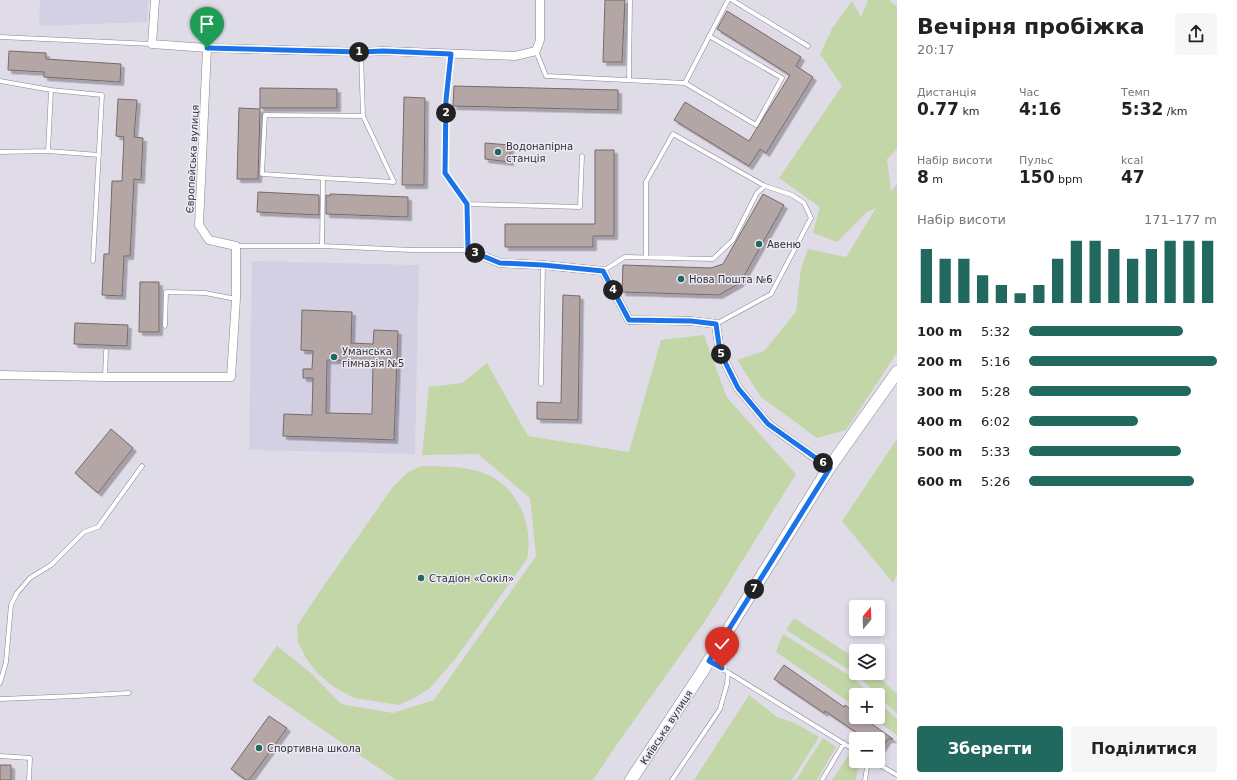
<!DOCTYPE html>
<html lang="uk">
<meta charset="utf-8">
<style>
:root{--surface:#fff;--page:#f6f6f6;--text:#222;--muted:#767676;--accent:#21685e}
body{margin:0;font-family:"DejaVu Sans",sans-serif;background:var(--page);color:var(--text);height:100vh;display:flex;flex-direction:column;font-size:15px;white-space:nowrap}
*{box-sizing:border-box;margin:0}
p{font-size:13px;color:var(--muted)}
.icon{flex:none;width:22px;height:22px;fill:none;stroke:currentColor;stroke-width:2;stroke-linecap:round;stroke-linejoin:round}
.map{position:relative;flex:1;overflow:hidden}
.drawer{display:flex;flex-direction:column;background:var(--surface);width:340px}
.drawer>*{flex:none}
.needle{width:26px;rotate:19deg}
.tools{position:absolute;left:849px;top:600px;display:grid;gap:8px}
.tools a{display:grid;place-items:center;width:36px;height:36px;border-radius:4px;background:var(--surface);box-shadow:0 2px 6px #0003;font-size:20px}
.pin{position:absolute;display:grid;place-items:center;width:34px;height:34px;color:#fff;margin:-41px -17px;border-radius:50% 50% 50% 0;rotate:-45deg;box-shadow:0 0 4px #0007}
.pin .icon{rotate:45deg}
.km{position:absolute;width:20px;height:20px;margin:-10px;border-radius:50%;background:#222;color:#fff;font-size:11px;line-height:20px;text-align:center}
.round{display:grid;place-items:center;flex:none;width:42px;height:42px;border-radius:4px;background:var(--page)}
.summary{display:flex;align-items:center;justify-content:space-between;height:68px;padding:0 20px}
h1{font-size:22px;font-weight:700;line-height:30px}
.metrics{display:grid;grid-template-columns:repeat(3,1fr);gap:6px;height:68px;padding:4px 20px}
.metrics div{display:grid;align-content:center}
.metrics b{font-size:17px;font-weight:700}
.metrics small{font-size:11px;font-weight:400}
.metrics p{font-size:11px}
.chart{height:112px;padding:8px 20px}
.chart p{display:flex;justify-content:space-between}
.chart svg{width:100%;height:72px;margin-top:4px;stroke:var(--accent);stroke-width:6}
.action{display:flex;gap:8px;margin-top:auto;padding:8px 20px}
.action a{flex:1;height:46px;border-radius:4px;background:var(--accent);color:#fff;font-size:16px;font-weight:700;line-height:46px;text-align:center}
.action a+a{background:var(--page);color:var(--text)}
ul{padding:0 20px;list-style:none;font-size:13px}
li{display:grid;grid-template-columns:64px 48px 1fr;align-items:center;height:30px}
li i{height:10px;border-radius:5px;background:var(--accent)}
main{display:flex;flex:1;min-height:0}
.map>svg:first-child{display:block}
</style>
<main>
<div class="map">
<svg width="897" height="780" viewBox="0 0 897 780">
<defs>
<filter id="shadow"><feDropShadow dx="3.5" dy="3.5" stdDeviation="0" flood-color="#0004"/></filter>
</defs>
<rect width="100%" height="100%" fill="#dfdce8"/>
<path fill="#d4d0e3" d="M40,0H148L147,22L39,26Z
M252,261L419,265L415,454L249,450Z"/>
<path fill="#c3d6a8" d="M868,0H889L897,7V149L887,159L891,191L897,184V353L846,430L817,438L761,397L737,360L764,351L796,312L801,268L808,249L846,257L876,208L867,212L837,242L813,233L820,207L779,178L842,86L820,54L833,27L852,1L861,17Z
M704,335L727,398L796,474L707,618L615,747L593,780H396L252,681L277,646L310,672L341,704L393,713L434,700L536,556L530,498L478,454L422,455L429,387L462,383L487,363L528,436L629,452L661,340Z
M897,439V575L893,583L842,521Z
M422,466C442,466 467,466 486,474C518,487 534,526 527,559L456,658L430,688L416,697L399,705L354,698L334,687L317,673L306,658L298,642L297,626L316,597L392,488L408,472Z
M794,618L856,659V673H875L897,694V714L857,675L786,630Z
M783,634L853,678L871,695H856V707L776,652Z
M749,695L777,717L795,723L819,737L792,780H694Z
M878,701L897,719V735L871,717H878Z
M823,738L836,747L817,780H796Z
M850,753L856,757V761H859L856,780H832Z"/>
<path fill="#b3a6a4" stroke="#766a69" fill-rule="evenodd" filter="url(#shadow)" d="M605,0H625L622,62H603Z
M727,11L801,57L796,66L813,77L766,153L760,149L749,166L674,120L685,102L749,141L790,75L717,29Z
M9,51L46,53V59L121,64L120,82L44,77V72L8,70Z
M454,86L618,90V110L453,106Z
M260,88L337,89V108H260Z
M404,97L425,98L424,185H402Z
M118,99L137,100L134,137L143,138L141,180L134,179L130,256H124L122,296L102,295L104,254H109L112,181H122L124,137L116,136Z
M239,108L260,109L258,179H237Z
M485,143L510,145V162L485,159Z
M595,150H614V236H593V247H505V224H595Z
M258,192L319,195V215L257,212Z
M330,194L408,197V217L326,214V195L330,196Z
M763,194L784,205L740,283L719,295L622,292L623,265L711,268L723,264Z
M140,282H159V332H139Z
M563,295L580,296L578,420L537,419V402L561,403Z
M302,310L352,312L351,343L373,344L374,330L398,331L394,440L283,436L284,414L312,415L313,378H303V369H312L313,351L301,350ZM327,360L373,361L372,414L326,413Z
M75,323L128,325L127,346L74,344Z
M111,429L133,448L98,493L75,473Z
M784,665L844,707L845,705L856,713V717H862L893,739H888L878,754V739H866L825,711L824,713L774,679Z
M269,716L287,728L249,780H246L231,769Z
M0,765H11V780H0Z"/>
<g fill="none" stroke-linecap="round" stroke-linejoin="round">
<defs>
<path id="service" d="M732,0L808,46
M0,37L152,44
M536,51L546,76L685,83L756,125L782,78L709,36
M629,80L630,0
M0,81L51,90L48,151
M685,83L728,0
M51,90L102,95L93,261
M0,152L48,151L99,155
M323,178L394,182L363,116
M467,204L580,207L582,156
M236,246H322L412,250H468L467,204L445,173L446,100L451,54
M322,246L323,178L262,174L265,115L363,116L361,52
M646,256V182L673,134L765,186
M603,271L625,257L713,259L733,240L757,193L765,186L792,195L804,203L811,218L771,294L716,324
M165,326L166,292L205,293L236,299
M105,377L106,351
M541,384L543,265
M711,662L856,751
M0,683L6,662L11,605L17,593L30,578L51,565L84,532L98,527L142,466
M0,699L76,696L129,693
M0,756L30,758L29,780
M873,761L897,775
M672,780L720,709L727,684L728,672
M822,780L844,743
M865,780L868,761"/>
<path id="minor" d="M155,0L152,44L207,48L361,52L383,51L515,56L536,51L540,40V0
M468,250L500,263L543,265L603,271L629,320L691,321L716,324L720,352L738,388L768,424L829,468
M0,375L105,377H231L236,299V246L209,240L199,225L207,48"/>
<path id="secondary" d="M631,780L702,672L829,468L897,372"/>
</defs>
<use href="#service" stroke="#86848e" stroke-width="5"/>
<use href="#minor" stroke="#86848e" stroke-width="9"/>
<use href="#secondary" stroke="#86848e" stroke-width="13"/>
<use href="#service" stroke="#fff" stroke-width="4"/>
<use href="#minor" stroke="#fff" stroke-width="8"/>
<use href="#secondary" stroke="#fff" stroke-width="12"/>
</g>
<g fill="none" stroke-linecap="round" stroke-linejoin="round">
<defs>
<path id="route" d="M207,48L361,52L383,51L451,54L446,100L445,173L467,204L468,250L500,263L543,265L603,271L629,320L691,321L716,324L720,352L738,388L768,424L830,468L709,661L722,668"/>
</defs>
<use href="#route" stroke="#fff" stroke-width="8"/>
<use href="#route" stroke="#1a73e8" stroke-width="5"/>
</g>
<g fill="#21685e" stroke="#eceaf5" stroke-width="1.5">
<circle cx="498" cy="152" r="4"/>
<circle cx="759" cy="244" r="4"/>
<circle cx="681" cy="279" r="4"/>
<circle cx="334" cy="357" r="4"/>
<circle cx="421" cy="578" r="4"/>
<circle cx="259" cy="748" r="4"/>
</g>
<g text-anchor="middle" stroke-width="3" stroke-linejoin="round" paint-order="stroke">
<g font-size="10" fill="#302f33" stroke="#eceaf5" text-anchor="start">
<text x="506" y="150">Водонапірна<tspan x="506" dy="12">станція</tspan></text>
<text x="767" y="248">Авеню</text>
<text x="689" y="283">Нова Пошта №6</text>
<text x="342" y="355">Уманська<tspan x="342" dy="12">гімназія №5</tspan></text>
<text x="429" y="582">Стадіон «Сокіл»</text>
<text x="267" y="752">Спортивна школа</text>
</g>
<g font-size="10" fill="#302f33" stroke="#eceaf5">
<text transform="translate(192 159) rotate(-87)" y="4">Європейська вулиця</text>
<text transform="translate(666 727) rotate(-57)" y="4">Київська вулиця</text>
</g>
</g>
</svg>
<div class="tools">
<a><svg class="needle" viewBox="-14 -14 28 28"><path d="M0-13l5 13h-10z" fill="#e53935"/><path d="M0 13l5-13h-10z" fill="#767676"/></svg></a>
<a><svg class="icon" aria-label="layers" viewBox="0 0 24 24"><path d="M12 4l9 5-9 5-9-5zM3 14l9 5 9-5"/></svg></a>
<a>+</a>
<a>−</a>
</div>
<div class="pin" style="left:207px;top:48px;background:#1e9e55"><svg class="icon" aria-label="arrive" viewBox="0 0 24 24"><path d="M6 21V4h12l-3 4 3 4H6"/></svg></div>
<div class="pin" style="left:722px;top:668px;background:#d93025"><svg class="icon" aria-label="check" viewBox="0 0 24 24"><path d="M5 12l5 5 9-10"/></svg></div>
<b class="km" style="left:359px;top:52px">1</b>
<b class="km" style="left:446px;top:113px">2</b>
<b class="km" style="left:475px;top:253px">3</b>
<b class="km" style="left:613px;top:290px">4</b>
<b class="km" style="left:721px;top:354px">5</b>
<b class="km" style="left:823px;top:463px">6</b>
<b class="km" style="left:754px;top:589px">7</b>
</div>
<section class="drawer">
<div class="summary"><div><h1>Вечірня пробіжка</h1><p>20:17</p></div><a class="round"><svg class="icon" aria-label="share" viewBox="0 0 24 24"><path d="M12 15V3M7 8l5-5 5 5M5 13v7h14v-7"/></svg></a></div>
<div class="metrics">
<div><p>Дистанція</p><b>0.77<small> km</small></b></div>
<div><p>Час</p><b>4:16</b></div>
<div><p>Темп</p><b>5:32<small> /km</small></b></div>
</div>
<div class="metrics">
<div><p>Набір висоти</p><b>8<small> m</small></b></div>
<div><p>Пульс</p><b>150<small> bpm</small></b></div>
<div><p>kcal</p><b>47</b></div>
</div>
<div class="chart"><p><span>Набір висоти</span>171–177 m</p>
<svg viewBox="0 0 160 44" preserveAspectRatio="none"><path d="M5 44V11M15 44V17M25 44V17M35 44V27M45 44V33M55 44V38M65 44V33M75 44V17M85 44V6M95 44V6M105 44V11M115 44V17M125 44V11M135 44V6M145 44V6M155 44V6"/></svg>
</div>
<ul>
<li><b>100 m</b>5:32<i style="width:82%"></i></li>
<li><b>200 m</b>5:16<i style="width:100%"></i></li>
<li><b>300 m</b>5:28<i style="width:86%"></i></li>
<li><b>400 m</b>6:02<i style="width:58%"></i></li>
<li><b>500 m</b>5:33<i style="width:81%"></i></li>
<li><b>600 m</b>5:26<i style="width:88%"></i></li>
</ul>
<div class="action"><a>Зберегти</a><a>Поділитися</a></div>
</section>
</main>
